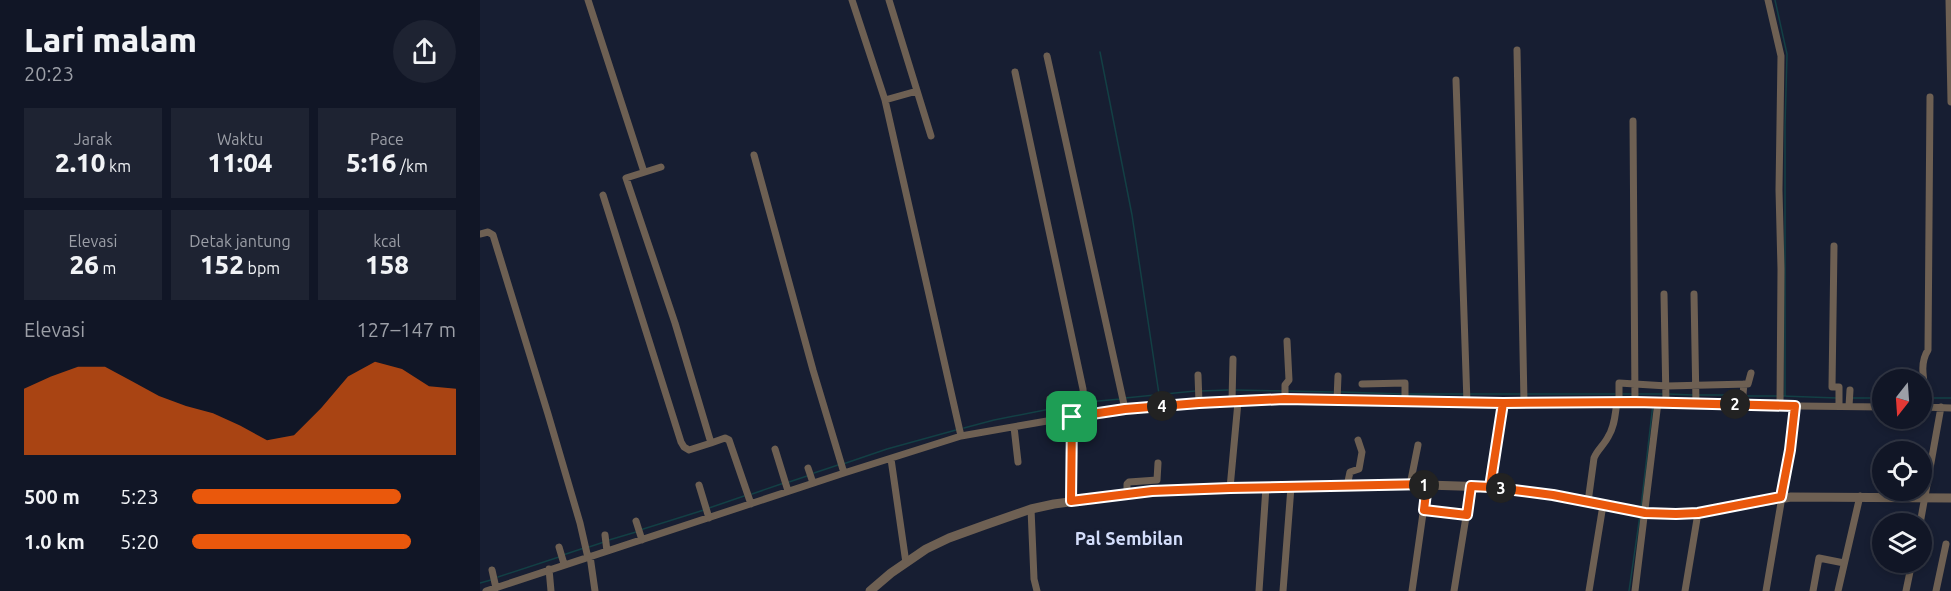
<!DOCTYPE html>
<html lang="id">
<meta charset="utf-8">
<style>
:root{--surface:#111626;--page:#1e2332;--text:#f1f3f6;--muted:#9c9fa7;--line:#303543;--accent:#ea580c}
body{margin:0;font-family:Ubuntu,sans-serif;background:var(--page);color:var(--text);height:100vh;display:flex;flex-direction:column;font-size:22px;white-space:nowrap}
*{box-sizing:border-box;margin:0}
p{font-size:20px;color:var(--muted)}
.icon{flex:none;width:33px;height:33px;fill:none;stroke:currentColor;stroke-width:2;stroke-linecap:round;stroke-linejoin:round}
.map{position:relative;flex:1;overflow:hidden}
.drawer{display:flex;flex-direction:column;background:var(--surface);width:480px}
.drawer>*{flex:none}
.needle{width:39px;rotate:197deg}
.fabs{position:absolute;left:1392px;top:369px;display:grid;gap:12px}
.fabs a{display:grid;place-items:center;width:60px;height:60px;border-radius:50%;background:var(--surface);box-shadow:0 3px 9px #0003,0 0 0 2px var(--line);font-size:30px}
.pin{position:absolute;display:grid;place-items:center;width:51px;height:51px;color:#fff;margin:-26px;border-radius:12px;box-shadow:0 3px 9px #0006}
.km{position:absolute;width:30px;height:30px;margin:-15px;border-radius:50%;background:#222;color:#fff;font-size:16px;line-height:30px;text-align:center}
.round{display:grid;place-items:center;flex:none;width:63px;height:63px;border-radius:32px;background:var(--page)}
.headline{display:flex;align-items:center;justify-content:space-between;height:102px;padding:0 24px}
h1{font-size:33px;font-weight:800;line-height:45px}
.figures{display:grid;grid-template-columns:repeat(3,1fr);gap:9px;height:102px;padding:6px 24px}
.figures div{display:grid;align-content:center;border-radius:0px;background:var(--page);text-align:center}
.figures b{font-size:26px;font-weight:800}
.figures small{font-size:16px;font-weight:400}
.figures p{font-size:16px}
.chart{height:168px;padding:12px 24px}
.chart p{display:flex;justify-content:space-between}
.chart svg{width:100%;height:108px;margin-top:6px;fill:var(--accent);opacity:.7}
ul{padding:0 24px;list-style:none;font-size:20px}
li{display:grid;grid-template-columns:96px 72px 1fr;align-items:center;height:45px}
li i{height:15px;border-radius:8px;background:var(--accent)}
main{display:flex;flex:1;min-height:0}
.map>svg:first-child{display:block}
</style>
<main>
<section class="drawer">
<div class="headline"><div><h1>Lari malam</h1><p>20:23</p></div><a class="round"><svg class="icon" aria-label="share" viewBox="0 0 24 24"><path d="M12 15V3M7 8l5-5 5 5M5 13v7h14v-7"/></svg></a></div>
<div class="figures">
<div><p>Jarak</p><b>2.10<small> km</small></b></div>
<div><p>Waktu</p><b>11:04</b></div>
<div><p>Pace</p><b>5:16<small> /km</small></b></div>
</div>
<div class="figures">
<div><p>Elevasi</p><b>26<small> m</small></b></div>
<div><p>Detak jantung</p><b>152<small> bpm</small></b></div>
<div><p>kcal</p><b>158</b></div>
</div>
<div class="chart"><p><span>Elevasi</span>127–147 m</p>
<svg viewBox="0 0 160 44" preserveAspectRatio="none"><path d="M0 44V17L10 12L20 8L30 8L40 14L50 20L60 24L70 27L80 32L90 38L100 36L110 25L120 12L130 6L140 9L150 16L160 17V44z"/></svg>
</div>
<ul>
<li><b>500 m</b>5:23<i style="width:79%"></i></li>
<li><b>1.0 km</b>5:20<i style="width:83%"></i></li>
</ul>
</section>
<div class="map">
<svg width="1471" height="591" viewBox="0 0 1471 591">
<rect width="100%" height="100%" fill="#171e32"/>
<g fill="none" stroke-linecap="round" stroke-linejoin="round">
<path stroke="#134045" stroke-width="1.5" d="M1295,0L1307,54L1305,126V396
M620,52L652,215L679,394
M756,390L802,391
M720,391L748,390
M807,391L853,392
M861,392L922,394
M927,394H985
M990,394H1042
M1047,394H1135
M1143,394H1153
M1158,394H1183
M1188,394L1213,395
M1218,395H1261
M1266,396H1297
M1302,396L1357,398
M645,398L715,391
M1371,398H1402
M1448,398H1471
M607,402L641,399
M574,408L602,403
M484,428L514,420L570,409
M363,464L407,449L476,430
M334,473L358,465
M309,482L327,476
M272,494L304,483
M1161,507L1173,404
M229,508L264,496
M160,530L224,510
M129,540L156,532
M109,547L124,542
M83,555L104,548
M18,577L79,557
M0,583L11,580
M1149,591L1160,515"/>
<path stroke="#6e6053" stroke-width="7" d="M108,0L164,172
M372,0L405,100L481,436
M409,0L451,136
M1288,0L1301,56L1299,190L1301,269L1300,405
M1469,0L1471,102
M1037,50L1044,402
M567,56L645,409
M535,72L603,389L605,416
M976,80L987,403
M405,100L437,91
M1153,121L1155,402
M274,155L333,370L364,473
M181,167L146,178L195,323L231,443L245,438L249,440L271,504
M123,195L201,442L204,447L209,450L231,443
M0,234L8,232L13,235L68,414L100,523L108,558
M1354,246L1352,387H1359V406
M1184,294L1186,402
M1214,294L1216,404
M718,375L719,403
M882,384L925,383V402
M570,399L574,419
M805,399V385L809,380L807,341
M857,400L858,376
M752,401L753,359
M1139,402V383L1187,386L1268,384L1271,373
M1262,404L1264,384
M1369,406L1370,390
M1442,407L1471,408
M1447,407C1447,388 1437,367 1448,350L1450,97
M534,427L538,462
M295,449L308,491
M411,459L426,563
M328,468L333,483
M219,485L229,518
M930,485L938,445
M867,486L870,472L879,469L882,452L878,440
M1010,487L1023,403
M750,488L758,402
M647,494V484L649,482L677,480L678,463
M591,501L592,417
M1108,502L1114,458C1117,450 1124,445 1128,437C1135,426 1135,414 1137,402
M551,509L554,579L557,591
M944,510L987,515
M156,521L162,540
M1440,524L1461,407
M125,535L127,551
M79,547L84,564
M110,556L115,591
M69,569L71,591
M12,570L16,588
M6,591L364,473L481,436L567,421L645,409L719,403L805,399L987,403L1186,402L1238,405L1402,407
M779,591L786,487
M803,591L811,487
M932,591L947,485
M974,591L991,486
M1109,591L1123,505
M1155,591L1178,402
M1205,591L1218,513
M1286,591L1310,450L1315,406
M1333,591L1339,558L1364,563
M1358,591L1380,496
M1426,591L1432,562
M1456,591L1466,544"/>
<path stroke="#6e6053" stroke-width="9" d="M390,591L411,573L446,549L469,538L505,525L551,509L574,504L672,491L750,488L947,485L1010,487L1073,495L1165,513L1196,514L1218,513L1311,497L1471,498"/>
</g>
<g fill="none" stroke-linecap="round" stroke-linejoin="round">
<defs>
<path id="route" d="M592,417L591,501L672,491L750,488L947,484L944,510L987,515L991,486L1010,487L1023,403L1155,402L1315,406L1310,450L1301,497L1218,513L1196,514L1165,513L1073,495L1010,487L1023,403L804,399L719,403L645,409L592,417"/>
</defs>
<use href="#route" stroke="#fff" stroke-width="12"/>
<use href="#route" stroke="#ea580c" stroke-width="8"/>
</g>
<g text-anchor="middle" stroke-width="5" stroke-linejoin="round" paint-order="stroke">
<g font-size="18" font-weight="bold" fill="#d4defb" stroke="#171e32">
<text x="649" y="545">Pal Sembilan</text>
</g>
</g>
</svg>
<div class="fabs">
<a><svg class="needle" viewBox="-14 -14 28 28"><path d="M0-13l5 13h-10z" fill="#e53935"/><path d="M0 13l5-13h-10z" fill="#9c9fa7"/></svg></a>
<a><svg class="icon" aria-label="locate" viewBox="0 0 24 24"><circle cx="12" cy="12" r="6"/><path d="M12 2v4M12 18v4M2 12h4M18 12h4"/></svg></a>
<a><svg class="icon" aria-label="layers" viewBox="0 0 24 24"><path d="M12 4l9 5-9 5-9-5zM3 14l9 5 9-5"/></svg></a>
</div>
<div class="pin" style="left:592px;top:417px;background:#1e9e55"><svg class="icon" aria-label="arrive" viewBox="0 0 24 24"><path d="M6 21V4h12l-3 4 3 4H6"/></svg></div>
<b class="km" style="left:944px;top:485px">1</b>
<b class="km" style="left:1255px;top:404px">2</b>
<b class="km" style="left:1021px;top:488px">3</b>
<b class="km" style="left:682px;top:406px">4</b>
</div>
</main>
